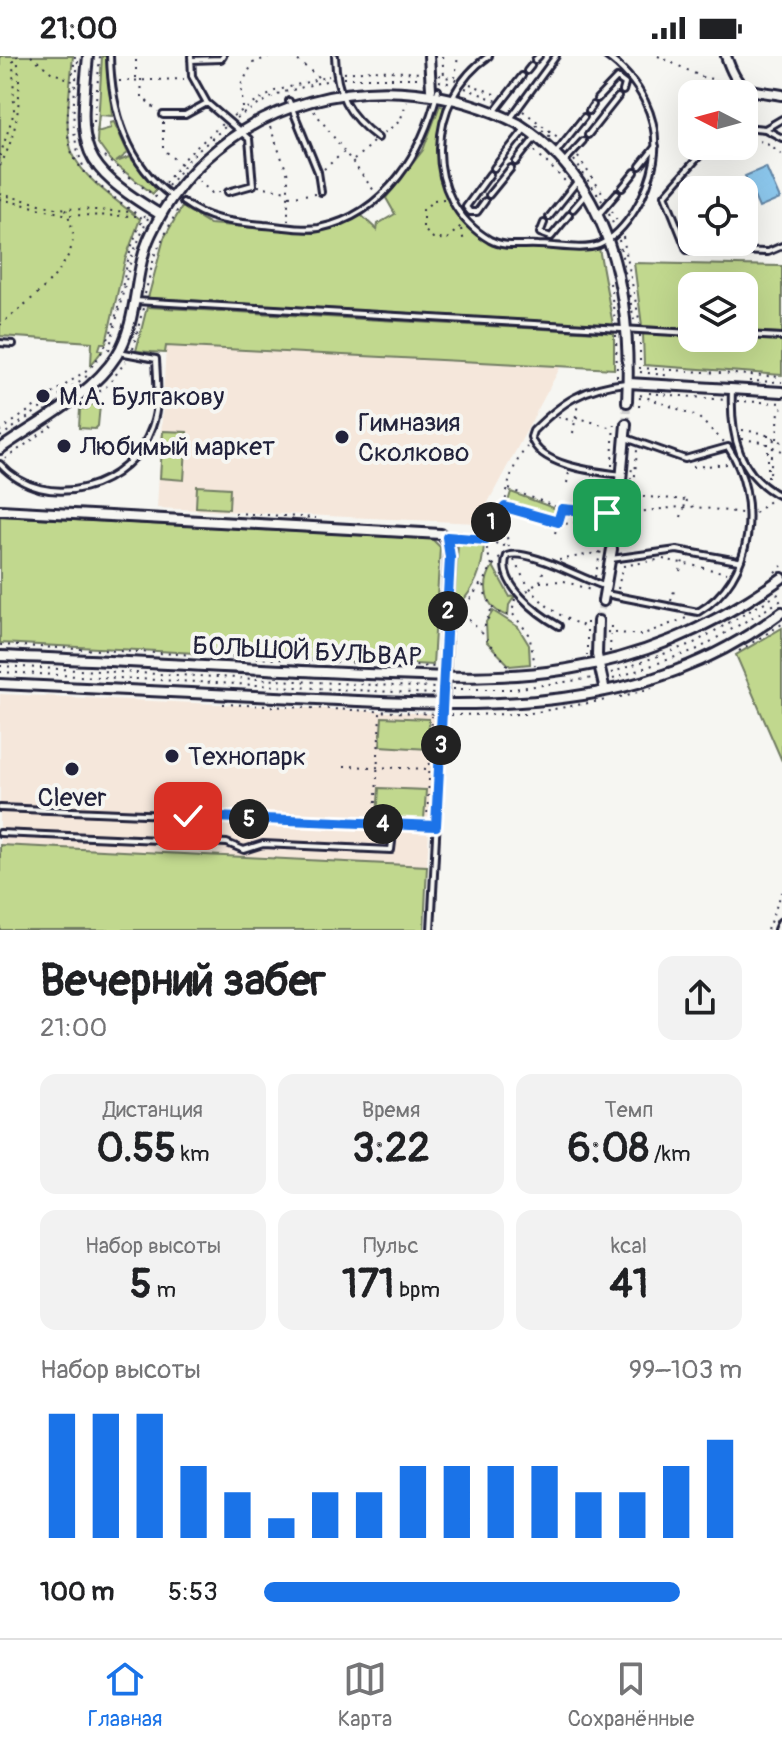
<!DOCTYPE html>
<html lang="ru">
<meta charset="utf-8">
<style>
:root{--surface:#fff;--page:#f2f2f2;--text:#202124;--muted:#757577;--line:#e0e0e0;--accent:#1a73e8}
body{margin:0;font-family:Pangolin,sans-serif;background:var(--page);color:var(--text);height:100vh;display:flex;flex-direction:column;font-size:30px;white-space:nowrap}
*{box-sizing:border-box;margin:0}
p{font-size:26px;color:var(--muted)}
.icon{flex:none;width:44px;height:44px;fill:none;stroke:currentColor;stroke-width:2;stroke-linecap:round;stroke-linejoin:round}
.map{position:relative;height:874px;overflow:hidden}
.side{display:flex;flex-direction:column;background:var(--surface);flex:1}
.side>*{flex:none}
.needle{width:52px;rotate:276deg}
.tools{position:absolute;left:678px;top:24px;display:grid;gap:16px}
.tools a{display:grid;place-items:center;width:80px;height:80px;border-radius:16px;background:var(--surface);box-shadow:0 8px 32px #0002;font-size:40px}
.pin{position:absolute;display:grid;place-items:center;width:68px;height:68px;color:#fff;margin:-34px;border-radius:16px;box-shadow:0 4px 12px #0006}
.km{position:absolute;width:40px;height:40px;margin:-20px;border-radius:50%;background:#222;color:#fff;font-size:22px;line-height:40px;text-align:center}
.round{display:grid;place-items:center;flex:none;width:84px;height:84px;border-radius:16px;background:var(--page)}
.head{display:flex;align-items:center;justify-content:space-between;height:136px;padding:0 40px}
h1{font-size:44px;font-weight:700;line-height:60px}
.stats{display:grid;grid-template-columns:repeat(3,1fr);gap:12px;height:136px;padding:8px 40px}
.stats div{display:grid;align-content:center;border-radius:16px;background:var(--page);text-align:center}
.stats b{font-size:40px;font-weight:700}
.stats small{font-size:22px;font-weight:400}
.stats p{font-size:22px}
.chart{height:224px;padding:16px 40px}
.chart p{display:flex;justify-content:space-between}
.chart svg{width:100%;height:144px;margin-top:8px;stroke:var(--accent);stroke-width:6}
ul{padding:0 40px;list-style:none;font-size:26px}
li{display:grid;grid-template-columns:128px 96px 1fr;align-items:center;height:60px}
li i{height:20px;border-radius:10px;background:var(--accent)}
.status{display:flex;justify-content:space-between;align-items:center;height:56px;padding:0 40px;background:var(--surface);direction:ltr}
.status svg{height:22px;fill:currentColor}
.tabs{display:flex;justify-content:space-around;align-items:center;height:112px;border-top:2px solid var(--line);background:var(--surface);font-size:22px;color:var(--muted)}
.tabs a{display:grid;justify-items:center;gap:4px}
.tabs .current{color:var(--accent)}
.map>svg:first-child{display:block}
</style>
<div class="status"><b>21:00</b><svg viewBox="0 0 49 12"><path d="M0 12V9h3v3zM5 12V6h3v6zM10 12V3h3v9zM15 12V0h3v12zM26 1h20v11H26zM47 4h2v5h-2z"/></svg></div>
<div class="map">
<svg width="782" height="874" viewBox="0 0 782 874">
<rect width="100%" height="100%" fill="#f6f6f2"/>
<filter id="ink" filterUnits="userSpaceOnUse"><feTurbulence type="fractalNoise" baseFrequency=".0125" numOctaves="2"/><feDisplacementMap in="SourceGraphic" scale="16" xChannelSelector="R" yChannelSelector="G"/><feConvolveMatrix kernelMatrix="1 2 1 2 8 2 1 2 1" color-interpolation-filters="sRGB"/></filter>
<g filter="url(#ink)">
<path fill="#f5e7db" d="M166,290L423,303L561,310L477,467L157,452Z
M0,638L435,658L427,810L0,789Z"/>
<path fill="#c1d88e" stroke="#727d64" stroke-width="2" d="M0,0H73C63,100 58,101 140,163L125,204L106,287H101L99,293L102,295L91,309L92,286L0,280Z
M102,0H106L112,60L99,59L97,76L111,72L110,67L114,66L128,97L116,106L130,101L156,133L153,138L110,104L97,86Z
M440,49L444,50C430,104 441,174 505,191L599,192L613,269L148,242L164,182L182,151L210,168L314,177L361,159L377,174L378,168L395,158L386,142L423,94Z
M634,207L782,210V277L744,275V230H692V273L642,270Z
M147,251L614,277V313L166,290L165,297L136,295Z
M643,278L782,284V319L644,309Z
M87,348L100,349L98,370L95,373L79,372L80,353H87Z
M163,375L187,376L184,424L160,422Z
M197,430L230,432L229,453L196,451Z
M511,436L559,454L555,463L507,449Z
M0,460L432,483L440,491L433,609L0,587Z
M462,485L484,488C483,512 475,533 458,550H454L458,488Z
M493,510L510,541L515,540L509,549L508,560C484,553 481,528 493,510Z
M493,555L518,571L529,589L530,608L510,610L487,586L486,566Z
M782,572V705L736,599Z
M382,661L429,663L428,693L380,690Z
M379,732L426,734L424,764L377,761Z
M0,789L427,810L424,874H0Z"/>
<path fill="#8cc7ec" stroke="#6285a5" stroke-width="2" d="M766,111L780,143L759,152L745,120Z"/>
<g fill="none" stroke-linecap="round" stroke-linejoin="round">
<path stroke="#cccccd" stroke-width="8" stroke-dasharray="8 4" stroke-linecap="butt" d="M626,368L627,346
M612,493L617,470
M598,565L603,545"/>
<defs>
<path id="service" d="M110,0C111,53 127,109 173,141
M191,0L192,20L207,47L249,83L253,129L228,136
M335,0C336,37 347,59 378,82
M489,0C426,42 421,144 490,184C505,192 522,188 538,189C555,189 583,195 599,189C628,176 649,134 654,105C661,63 639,23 606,0
M191,4L221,3L223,0
M535,4L539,0
M527,15L531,10
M597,43L617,22L625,28L623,35
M289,45L318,116L321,136
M495,55L522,20
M589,55L593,49
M163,59H185L207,47
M510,63L556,0
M744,71L765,73L782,82
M765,73L782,63
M588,79L618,41
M708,90L665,139L687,194L768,196L782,190
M556,96L584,61
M516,106L534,83
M563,107L583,85
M640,110L656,90
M494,112L524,74
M622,132L635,116
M489,139L511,112
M485,145L477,156H470L466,151L490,118
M183,146C209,165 232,166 264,169C282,170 302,175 319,172C387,158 423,95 438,34
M573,153L585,139
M599,158L617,137
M549,161L576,127
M544,167L540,177L551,181L569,159
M135,245L692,277
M744,279L782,281
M0,287L13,288
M732,334C730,378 738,420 782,441
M0,408C46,459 131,432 152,371C160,349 157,326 156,303L119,296
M623,419C598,416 539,411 531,381L533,375C562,346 584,331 626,327
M611,503L677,494L738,505
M606,538L698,556C755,523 762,442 728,391L685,403L626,382
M559,570C539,559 496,527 507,500C526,491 582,523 604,530
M0,752L436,770
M0,777L227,787L244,794L263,788L391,794L394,769
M431,874L443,649"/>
<path id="minor" d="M88,0C79,92 76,108 161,159
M429,0L431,33
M726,0C739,38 745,33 782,39
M628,327L782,336
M0,393C38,366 91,340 117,299C139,264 133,215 151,178C216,39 389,0 519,68C614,130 632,242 627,346
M0,454L441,478L450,489L443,649
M617,470L626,368
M603,545L612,493
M598,565L597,599L605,635
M0,600C101,604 201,610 302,615C492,624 618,638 782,522
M0,628C99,632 198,637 297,642C470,650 634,667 782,556
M779,874L782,867"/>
</defs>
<use href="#service" stroke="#22223b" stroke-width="10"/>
<use href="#minor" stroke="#22223b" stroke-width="14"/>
<path stroke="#22223b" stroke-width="2" stroke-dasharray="2 6" stroke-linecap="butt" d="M31,0L51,16L71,24
M75,0C72,30 61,70 73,100C81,119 124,149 142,162
M283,0L296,3L318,21
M442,0L444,19
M658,0L702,21L717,24
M78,5C74,43 68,77 84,112
M344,17L372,14L421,17
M439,19L456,24
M136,22V0
M343,22H420
M455,22L458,0
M141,23L142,41L158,55
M119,25L184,23
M439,25L452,28
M470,28L497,39
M465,32L497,45
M243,52L241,29L253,7L271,0
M314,55L375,136
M523,55L559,82
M233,60L275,35L329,20
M236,62L277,38L333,23
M94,66L100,0
M163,66V93L181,108
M536,69L553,83
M270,71L288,119V165
M384,77L400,65L407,45
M744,80L769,88L782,98
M535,95L567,127
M0,100L14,56L13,0
M104,101L162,146
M578,101L606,142
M354,104L373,86
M574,104L602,145
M0,110C19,74 22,39 17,0
M324,113L344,96
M199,125L212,137L220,136
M165,127L188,99L222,68
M168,130L191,101L225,71
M258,130L287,135
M0,138L56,152L133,156
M289,140L315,138
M0,143L68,159L137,160
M444,143L434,144L423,154V173L433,182L446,184L461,170
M612,155L618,167
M609,158L614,170
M461,173L464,186
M623,181L640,268
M619,184L634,264
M610,227L615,265
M145,238L155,198L179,151
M0,269C25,247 67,220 73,184C74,173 69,163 66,153
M616,279L617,321
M640,279V312L782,321
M133,293L143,252
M109,294L132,200L148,162
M640,316L671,320
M749,325L782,326
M649,337L726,344
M640,339L697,360L724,386
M737,345L782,347
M80,350L108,329L126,305
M639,351L640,341
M558,361L574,365
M576,361L612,372
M742,374L762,377L782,386
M0,375L91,311C127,270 117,206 145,160
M573,377L578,347
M768,379V424
M0,381L87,320
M742,383L762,386L782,395
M777,383L779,354L782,352
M5,403L52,370
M612,410L614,363
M693,411L728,408
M770,417L774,382
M567,427L569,416
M509,433L562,453L607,457
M635,440L687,444
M235,457L316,462
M628,457L688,450L742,457
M755,457L772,443
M681,461L689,439
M627,463L632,410
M631,468L637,394
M606,471L611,425
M555,477L565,448
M456,481L482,483L508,491
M509,491C501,458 504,418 527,391
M500,502C483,518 478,535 495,555L513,561
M663,503L727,517
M514,504C530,539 551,559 587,571
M559,504L601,496
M492,509C482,486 485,467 505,451L564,468L607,462
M623,510L657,504
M680,515L683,505
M775,516L782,510
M595,521L601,494
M540,526L564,525L593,535
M618,533L622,512
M527,535L540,525L544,513
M515,543L512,557L529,578L535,609
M671,545L674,535
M456,551L471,542L482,526
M458,552L481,576
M491,554L482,577L509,611
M607,576L641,579L689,561
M0,589L434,611
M739,595L782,568
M610,596L611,569
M587,600V562
M0,610L434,632
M0,616L434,638
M611,617L694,587L782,536
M613,623L698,593L782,544
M453,633H513L593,622
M620,641L652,632
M223,648L437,658
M451,659L525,658L606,644
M344,710L429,713
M375,763L380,657
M427,765L432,660
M767,874L782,836"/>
<use href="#service" stroke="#f6f6f2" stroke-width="4"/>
<use href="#minor" stroke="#f6f6f2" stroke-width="8"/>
</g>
</g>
<g fill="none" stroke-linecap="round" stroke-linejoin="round" filter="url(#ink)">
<defs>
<path id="route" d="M188,760L436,770L450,501L447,481L486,484L490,468L505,451L558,466L562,453L607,457"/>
</defs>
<use href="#route" stroke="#fff" stroke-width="16"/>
<use href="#route" stroke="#1a73e8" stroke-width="10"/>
</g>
<g fill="#22223b" stroke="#f6f6f2" stroke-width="3">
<circle cx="43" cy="340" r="8"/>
<circle cx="342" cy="381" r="8"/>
<circle cx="64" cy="390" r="8"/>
<circle cx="172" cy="700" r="8"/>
<circle cx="72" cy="713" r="8"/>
</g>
<g text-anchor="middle" stroke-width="8" stroke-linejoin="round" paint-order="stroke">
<g font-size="26" fill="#22223b" stroke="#f6f6f2" text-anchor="start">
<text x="59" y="349">М.А. Булгакову</text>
<text x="358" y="375">Гимназия<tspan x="358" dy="30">Сколково</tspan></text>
<text x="80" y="399">Любимый маркет</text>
<text x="188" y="709">Технопарк</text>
<text x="72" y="750" text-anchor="middle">Clever</text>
</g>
<g font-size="26" fill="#22223b" stroke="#f6f6f2">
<text transform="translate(307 595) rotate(3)" y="9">БОЛЬШОЙ БУЛЬВАР</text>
</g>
</g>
</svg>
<div class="tools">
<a><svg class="needle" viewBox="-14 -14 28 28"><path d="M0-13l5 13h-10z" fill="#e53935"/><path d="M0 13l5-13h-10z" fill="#757577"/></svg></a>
<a><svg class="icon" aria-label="locate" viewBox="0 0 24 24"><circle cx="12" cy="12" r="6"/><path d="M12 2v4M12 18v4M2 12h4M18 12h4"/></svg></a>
<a><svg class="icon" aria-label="layers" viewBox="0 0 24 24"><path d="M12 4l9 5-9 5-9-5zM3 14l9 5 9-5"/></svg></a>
</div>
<div class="pin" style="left:607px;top:457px;background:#1e9e55"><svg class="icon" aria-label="arrive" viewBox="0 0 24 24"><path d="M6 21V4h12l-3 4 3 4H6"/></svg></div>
<div class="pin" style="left:188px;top:760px;background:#d93025"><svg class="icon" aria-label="check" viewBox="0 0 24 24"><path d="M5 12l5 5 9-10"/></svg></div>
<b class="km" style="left:491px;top:466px">1</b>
<b class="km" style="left:448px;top:555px">2</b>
<b class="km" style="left:441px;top:689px">3</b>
<b class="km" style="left:383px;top:768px">4</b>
<b class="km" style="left:249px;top:763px">5</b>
</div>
<section class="side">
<div class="head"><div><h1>Вечерний забег</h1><p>21:00</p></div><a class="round"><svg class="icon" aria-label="share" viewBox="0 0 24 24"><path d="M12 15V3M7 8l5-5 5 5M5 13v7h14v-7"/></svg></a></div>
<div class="stats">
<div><p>Дистанция</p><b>0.55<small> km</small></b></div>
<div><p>Время</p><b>3:22</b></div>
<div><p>Темп</p><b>6:08<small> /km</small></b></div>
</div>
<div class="stats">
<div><p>Набор высоты</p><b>5<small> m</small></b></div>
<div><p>Пульс</p><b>171<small> bpm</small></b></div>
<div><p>kcal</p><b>41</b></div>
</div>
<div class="chart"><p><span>Набор высоты</span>99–103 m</p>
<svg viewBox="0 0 160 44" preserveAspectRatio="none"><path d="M5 44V6M15 44V6M25 44V6M35 44V22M45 44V30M55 44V38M65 44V30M75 44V30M85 44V22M95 44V22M105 44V22M115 44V22M125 44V30M135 44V30M145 44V22M155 44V14"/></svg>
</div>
<ul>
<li><b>100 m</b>5:53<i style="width:87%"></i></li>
</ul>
</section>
<nav class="tabs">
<a class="current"><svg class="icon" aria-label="home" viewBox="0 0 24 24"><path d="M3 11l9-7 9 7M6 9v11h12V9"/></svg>Главная</a>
<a><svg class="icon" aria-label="map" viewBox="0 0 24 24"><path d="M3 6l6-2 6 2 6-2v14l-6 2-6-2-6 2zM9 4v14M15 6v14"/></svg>Карта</a>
<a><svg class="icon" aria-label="saved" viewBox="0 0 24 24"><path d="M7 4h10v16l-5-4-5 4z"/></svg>Сохранённые</a>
</nav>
